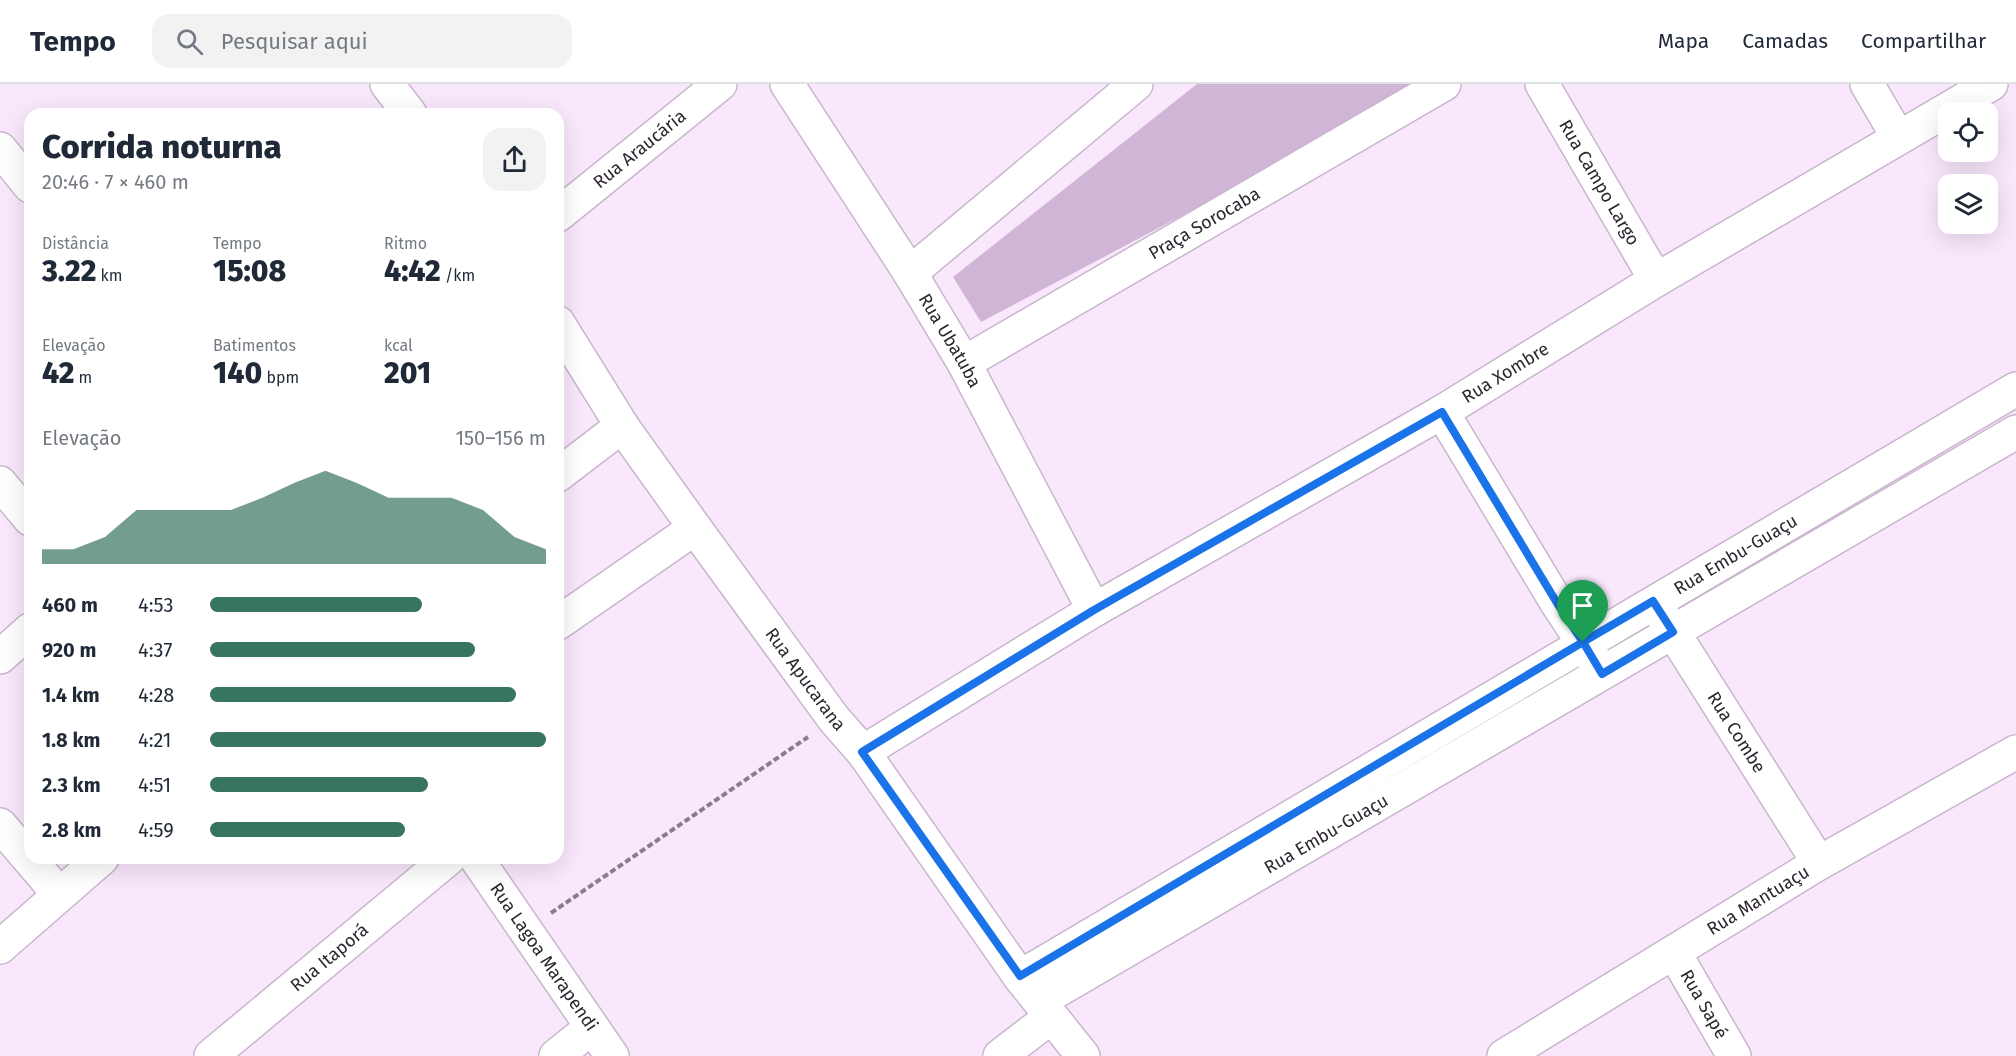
<!DOCTYPE html>
<html lang="pt">
<meta charset="utf-8">
<style>
:root{--surface:#fff;--page:#f2f2f3;--text:#1f2937;--muted:#747a83;--line:#e0e1e3;--accent:#377562}
body{margin:0;font-family:"Fira Sans",sans-serif;background:var(--page);color:var(--text);height:100vh;display:flex;flex-direction:column;font-size:22px;white-space:nowrap}
*{box-sizing:border-box;margin:0}
p{font-size:20px;color:var(--muted)}
.icon{flex:none;width:33px;height:33px;fill:none;stroke:currentColor;stroke-width:2;stroke-linecap:round;stroke-linejoin:round}
.map{position:relative;flex:1;overflow:hidden}
.panel{position:absolute;left:24px;top:24px;width:540px;height:756px;display:flex;flex-direction:column;background:var(--surface);border-radius:18px;box-shadow:0 6px 24px #0002}
.panel>*{flex:none}
.buttons{position:absolute;left:1938px;top:18px;display:grid;gap:12px}
.buttons a{display:grid;place-items:center;width:60px;height:60px;border-radius:12px;background:var(--surface);box-shadow:0 6px 24px #0002;font-size:30px}
.pin{position:absolute;display:grid;place-items:center;width:51px;height:51px;color:#fff;margin:-62px -26px;border-radius:50% 50% 50% 0;rotate:-45deg;box-shadow:0 0 6px #0007}
.pin .icon{rotate:45deg}
.round{display:grid;place-items:center;flex:none;width:63px;height:63px;border-radius:18px;background:var(--page)}
.overview{display:flex;align-items:center;justify-content:space-between;height:102px;padding:0 18px}
h1{font-size:33px;font-weight:800;line-height:45px}
.stats{display:grid;grid-template-columns:repeat(3,1fr);gap:9px;height:102px;padding:6px 18px}
.stats div{display:grid;align-content:center}
.stats b{font-size:30px;font-weight:800}
.stats small{font-size:16px;font-weight:400}
.stats p{font-size:16px}
.chart{height:168px;padding:12px 18px}
.chart p{display:flex;justify-content:space-between}
.chart svg{width:100%;height:108px;margin-top:6px;fill:var(--accent);opacity:.7}
ul{padding:0 18px;list-style:none;font-size:20px}
li{display:grid;grid-template-columns:96px 72px 1fr;align-items:center;height:45px}
li i{height:15px;border-radius:8px;background:var(--accent)}
header{display:flex;align-items:center;gap:36px;box-sizing:border-box;height:84px;padding:0 30px;background:var(--surface);border-bottom:2px solid var(--line)}
header strong{font-size:28px}
nav{display:flex;gap:33px;margin-inline-start:auto;font-size:21px}
.search{width:420px;height:54px;background:var(--page);display:flex;align-items:center;gap:15px;box-sizing:border-box;padding:0 21px;border-radius:18px;color:var(--muted);font-size:22px}
.map>svg:first-child{display:block}
</style>
<header>
<strong>Tempo</strong>
<div class="search"><svg class="icon" aria-label="search" viewBox="0 0 24 24"><circle cx="10" cy="10" r="6"/><path d="M15 15l6 6"/></svg>Pesquisar aqui</div>
<nav><a>Mapa</a><a>Camadas</a><a>Compartilhar</a></nav>
</header>
<div class="map">
<svg width="2016" height="972" viewBox="0 0 2016 972">
<rect width="100%" height="100%" fill="#f9e7fc"/>
<path fill="#d1b5d7" d="M1197,0H1431L981,238L953,193Z"/>
<g fill="none" stroke-linecap="round" stroke-linejoin="round">
<defs>
<g id="minor">
<path d="M387,0L410,30"/>
<path id="s1" d="M787,0L910,189L964,279L1094,526"/>
<path id="s2" d="M1542,0L1656,196"/>
<path d="M1867,0L1898,53"/>
<path d="M0,65L30,102"/>
<path id="s3" d="M558,131L720,0"/>
<path d="M910,189L1136,0"/>
<path id="s4" d="M558,239L622,342L695,444L834,635L863,668L1020,893L1083,972"/>
<path id="s5" d="M964,279L1444,0"/>
<path d="M1442,328L1557,519L1595,577"/>
<path d="M558,391L622,342"/>
<path d="M0,399L30,435"/>
<path id="s6" d="M1661,529L1819,779"/>
<path d="M558,539L695,444"/>
<path d="M0,573L30,546"/>
<path id="s7" d="M863,668L1094,526L1442,328L1656,196L1991,0"/>
<path d="M0,741L59,810"/>
<path id="s8" d="M476,774L612,972"/>
<path d="M0,863L102,774"/>
<path id="s9" d="M1675,870L1734,972"/>
<path id="s10" d="M1020,893L2016,305"/>
<path id="s11" d="M1041,916L2016,348"/>
<path id="s12" d="M211,972L449,774"/>
<path d="M556,972L591,944"/>
<path d="M1000,972L1051,933"/>
<path id="s13" d="M1504,972L1819,779L2016,668"/>
</g>
</defs>
<use href="#minor" stroke="#cab5ce" stroke-width="36"/>
<path stroke="#897d8c" stroke-width="4" stroke-dasharray="6 3" stroke-linecap="butt" d="M551,829L808,653"/>
<use href="#minor" stroke="#fff" stroke-width="33"/>
</g>
<g fill="none" stroke-linecap="round" stroke-linejoin="round">
<defs>
<path id="route" d="M1583,558L1020,892L862,668L1094,526L1442,328L1557,519L1583,558L1653,517L1673,548L1602,590L1583,558"/>
</defs>
<use href="#route" stroke="#fff" stroke-width="12"/>
<use href="#route" stroke="#1a73e8" stroke-width="8"/>
</g>
<g text-anchor="middle" stroke-width="4.5" stroke-linejoin="round" paint-order="stroke">
<g font-size="18" fill="#2e2630" stroke="#f9e7fc">
<text dy="6" stroke="none"><textPath href="#s3" startOffset="105">Rua Araucária</textPath></text>
<text dy="6" stroke="none"><textPath href="#s2" startOffset="114">Rua Campo Largo</textPath></text>
<text dy="6" stroke="none"><textPath href="#s5" startOffset="278">Praça Sorocaba</textPath></text>
<text dy="6" stroke="none"><textPath href="#s1" startOffset="304">Rua Ubatuba</textPath></text>
<text dy="6" stroke="none"><textPath href="#s7" startOffset="746">Rua Xombre</textPath></text>
<text dy="6" stroke="none"><textPath href="#s10" startOffset="831">Rua Embu-Guaçu</textPath></text>
<text dy="6" stroke="none"><textPath href="#s4" startOffset="434">Rua Apucarana</textPath></text>
<text dy="6" stroke="none"><textPath href="#s6" startOffset="141">Rua Combe</textPath></text>
<text dy="6" stroke="none"><textPath href="#s11" startOffset="330">Rua Embu-Guaçu</textPath></text>
<text dy="6" stroke="none"><textPath href="#s13" startOffset="298">Rua Mantuaçu</textPath></text>
<text dy="6" stroke="none"><textPath href="#s12" startOffset="154">Rua Itaporá</textPath></text>
<text dy="6" stroke="none"><textPath href="#s8" startOffset="120">Rua Lagoa Marapendi</textPath></text>
<text dy="6" stroke="none"><textPath href="#s9" startOffset="58">Rua Sapé</textPath></text>
</g>
</g>
</svg>
<div class="buttons">
<a><svg class="icon" aria-label="locate" viewBox="0 0 24 24"><circle cx="12" cy="12" r="6"/><path d="M12 2v4M12 18v4M2 12h4M18 12h4"/></svg></a>
<a><svg class="icon" aria-label="layers" viewBox="0 0 24 24"><path d="M12 4l9 5-9 5-9-5zM3 14l9 5 9-5"/></svg></a>
</div>
<div class="pin" style="left:1583px;top:558px;background:#1e9e55"><svg class="icon" aria-label="arrive" viewBox="0 0 24 24"><path d="M6 21V4h12l-3 4 3 4H6"/></svg></div>
<section class="panel">
<div class="overview"><div><h1>Corrida noturna</h1><p>20:46 · 7 × 460 m</p></div><a class="round"><svg class="icon" aria-label="share" viewBox="0 0 24 24"><path d="M12 15V3M7 8l5-5 5 5M5 13v7h14v-7"/></svg></a></div>
<div class="stats">
<div><p>Distância</p><b>3.22<small> km</small></b></div>
<div><p>Tempo</p><b>15:08</b></div>
<div><p>Ritmo</p><b>4:42<small> /km</small></b></div>
</div>
<div class="stats">
<div><p>Elevação</p><b>42<small> m</small></b></div>
<div><p>Batimentos</p><b>140<small> bpm</small></b></div>
<div><p>kcal</p><b>201</b></div>
</div>
<div class="chart"><p><span>Elevação</span>150–156 m</p>
<svg viewBox="0 0 160 44" preserveAspectRatio="none"><path d="M0 44V38L10 38L20 33L30 22L40 22L50 22L60 22L70 17L80 11L90 6L100 11L110 17L120 17L130 17L140 22L150 33L160 38V44z"/></svg>
</div>
<ul>
<li><b>460 m</b>4:53<i style="width:63%"></i></li>
<li><b>920 m</b>4:37<i style="width:79%"></i></li>
<li><b>1.4 km</b>4:28<i style="width:91%"></i></li>
<li><b>1.8 km</b>4:21<i style="width:100%"></i></li>
<li><b>2.3 km</b>4:51<i style="width:65%"></i></li>
<li><b>2.8 km</b>4:59<i style="width:58%"></i></li>
</ul>
</section>
</div>
